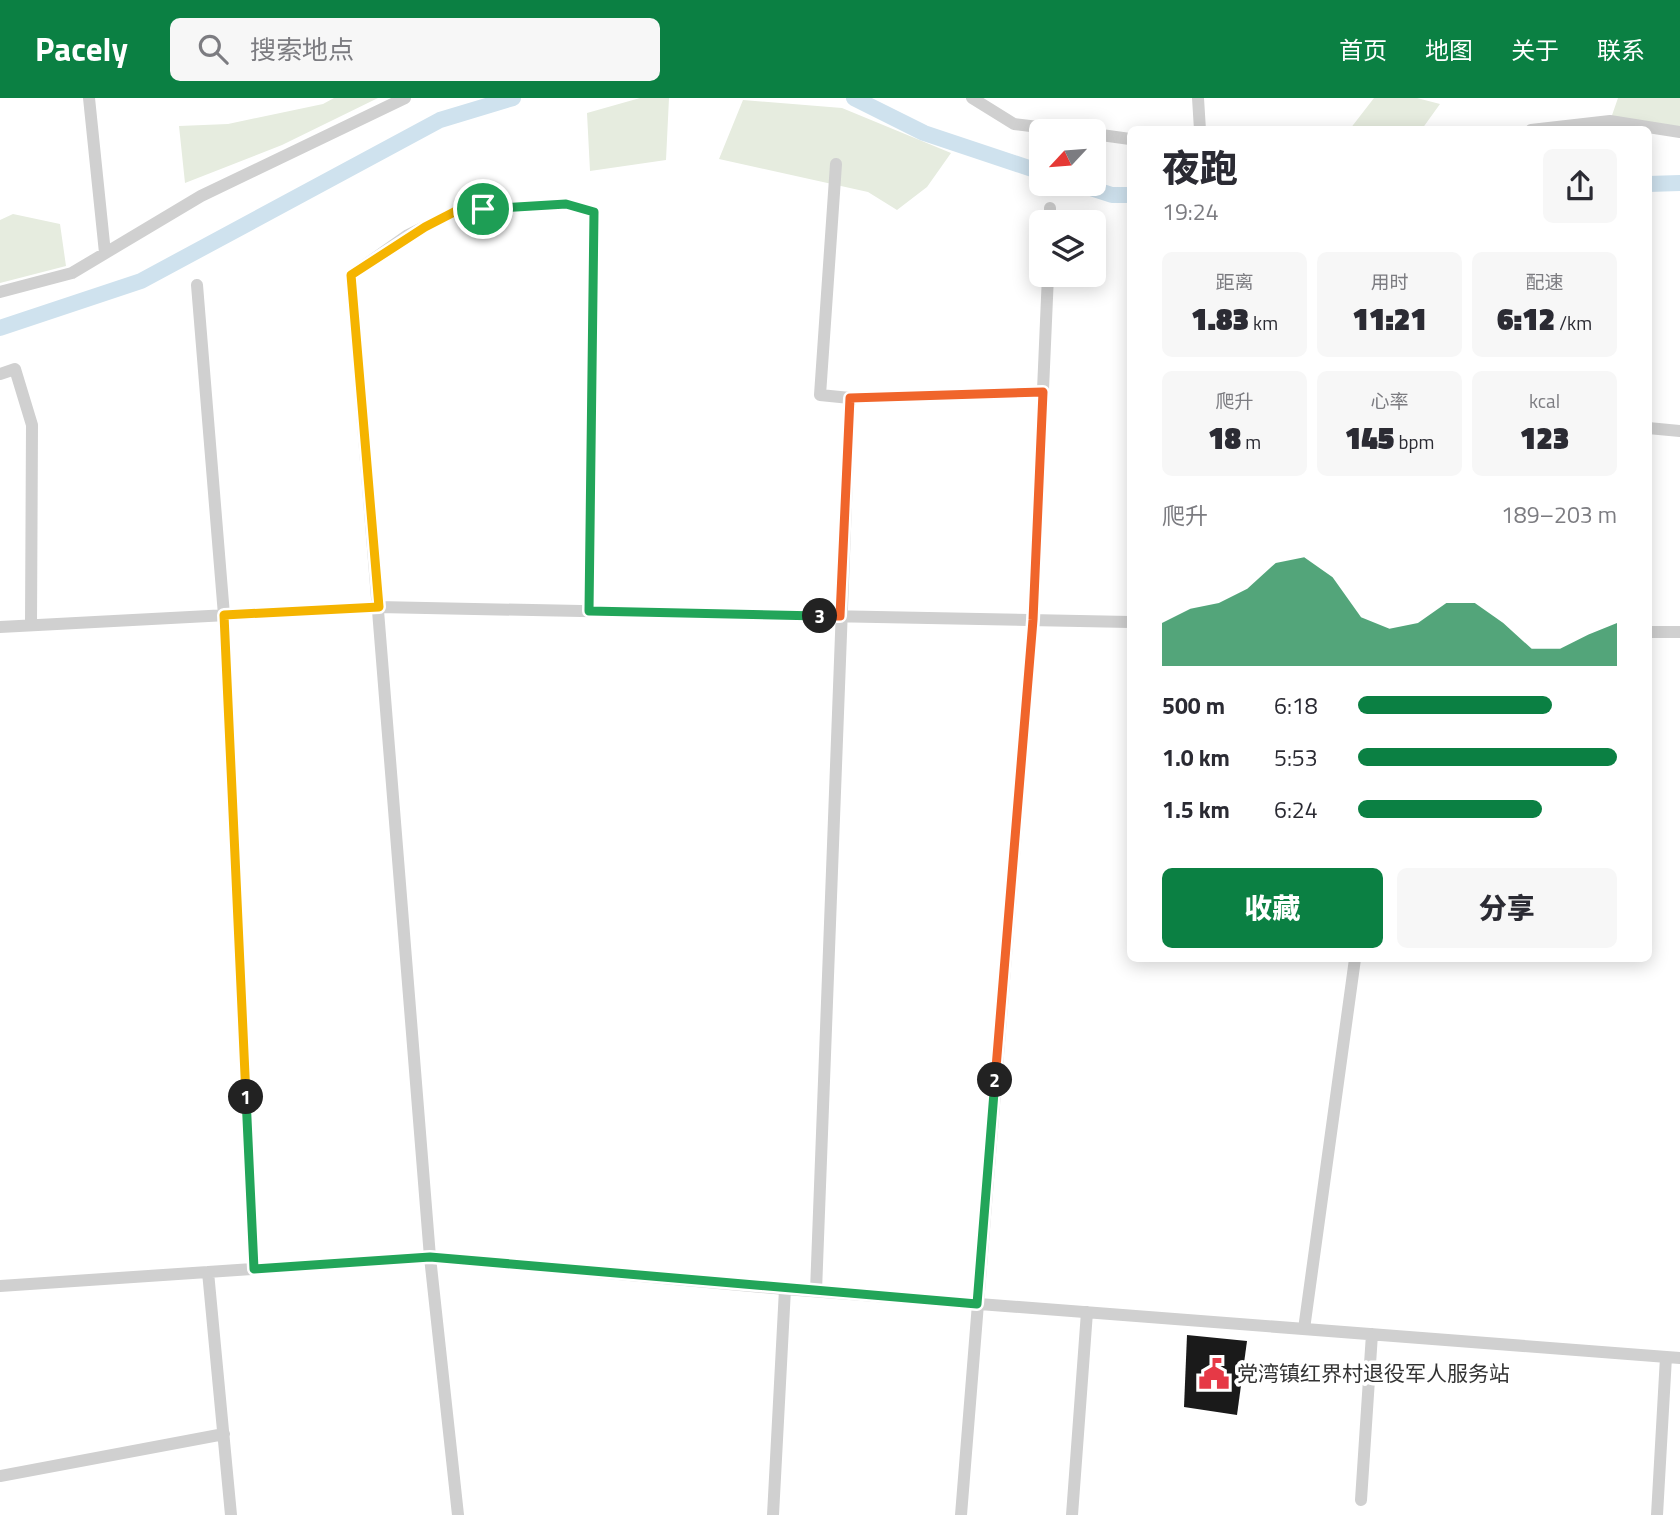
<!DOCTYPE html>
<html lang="zh">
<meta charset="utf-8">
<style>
:root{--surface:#fff;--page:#f7f7f7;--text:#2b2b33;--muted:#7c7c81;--accent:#0b8043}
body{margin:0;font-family:"Titillium Web","Noto Sans SC",sans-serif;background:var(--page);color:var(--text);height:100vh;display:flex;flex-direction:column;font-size:26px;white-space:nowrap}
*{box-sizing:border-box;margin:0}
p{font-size:23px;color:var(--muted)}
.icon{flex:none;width:38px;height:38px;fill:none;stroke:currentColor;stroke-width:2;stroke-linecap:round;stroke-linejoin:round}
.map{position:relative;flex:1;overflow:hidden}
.sheet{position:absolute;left:1127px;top:28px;width:525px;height:836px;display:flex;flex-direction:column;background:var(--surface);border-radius:10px;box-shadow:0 4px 18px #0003}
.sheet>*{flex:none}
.needle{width:46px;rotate:244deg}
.buttons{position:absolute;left:1029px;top:21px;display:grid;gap:14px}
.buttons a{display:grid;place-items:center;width:77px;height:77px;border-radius:10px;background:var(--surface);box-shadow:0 4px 18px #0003;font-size:35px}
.pin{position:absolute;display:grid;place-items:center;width:60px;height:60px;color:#fff;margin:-30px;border:4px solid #fff;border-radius:50%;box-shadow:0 2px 7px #0007}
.km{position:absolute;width:35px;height:35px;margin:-18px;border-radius:50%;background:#222;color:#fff;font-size:19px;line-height:35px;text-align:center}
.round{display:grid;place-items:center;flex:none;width:74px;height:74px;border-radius:10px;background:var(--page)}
.headline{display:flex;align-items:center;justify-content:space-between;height:119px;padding:0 35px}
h1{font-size:38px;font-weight:800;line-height:52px}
.stats{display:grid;grid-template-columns:repeat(3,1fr);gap:10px;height:119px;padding:7px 35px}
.stats div{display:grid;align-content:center;border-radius:10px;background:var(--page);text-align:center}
.stats b{font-size:30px;font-weight:800}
.stats small{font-size:19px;font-weight:400}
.stats p{font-size:19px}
.chart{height:196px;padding:14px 35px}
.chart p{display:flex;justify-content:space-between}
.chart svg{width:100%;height:126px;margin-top:7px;fill:var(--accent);opacity:.7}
.cta{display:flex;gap:14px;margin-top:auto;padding:14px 35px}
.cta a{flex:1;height:80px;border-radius:10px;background:var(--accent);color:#fff;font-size:28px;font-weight:800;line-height:80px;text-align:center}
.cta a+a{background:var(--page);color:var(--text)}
ul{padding:0 35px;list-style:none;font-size:23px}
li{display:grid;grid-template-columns:112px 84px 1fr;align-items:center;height:52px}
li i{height:18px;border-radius:9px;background:var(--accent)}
header{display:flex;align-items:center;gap:42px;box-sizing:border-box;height:98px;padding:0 35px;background:var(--accent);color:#fff}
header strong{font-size:33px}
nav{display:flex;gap:38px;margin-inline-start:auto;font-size:24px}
.search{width:490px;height:63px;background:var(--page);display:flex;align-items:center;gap:18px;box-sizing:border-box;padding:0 24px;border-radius:10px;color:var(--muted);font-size:26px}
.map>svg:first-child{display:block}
</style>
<header>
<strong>Pacely</strong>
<div class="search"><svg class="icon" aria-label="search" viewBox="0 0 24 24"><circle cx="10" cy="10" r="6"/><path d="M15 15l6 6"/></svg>搜索地点</div>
<nav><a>首页</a><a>地图</a><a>关于</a><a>联系</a></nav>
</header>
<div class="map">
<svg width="1680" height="1417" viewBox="0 0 1680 1417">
<rect width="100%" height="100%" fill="#fff"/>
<path fill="#e6ecdf" d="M334,0H378L282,47L185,85L179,28L228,26L323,6Z
M640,0H669L666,62L590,73L587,15Z
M1374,0H1417L1440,6L1422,31H1350Z
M1618,0H1680V34L1610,23Z
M743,2L842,10L951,55L927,89L897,112L868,94L719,61Z
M13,116L60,126L66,168L0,185V122Z"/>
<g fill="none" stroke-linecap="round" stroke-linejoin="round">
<path stroke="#cfe2ee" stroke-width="16" d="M854,0L924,35L1041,74
M1078,86L1112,97H1130
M1648,86L1680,85
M0,230L141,183L440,22L513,0"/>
</g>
<path fill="#1a1a1a" d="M1187,1237L1247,1243L1237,1317L1184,1309Z"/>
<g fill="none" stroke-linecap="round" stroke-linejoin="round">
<path stroke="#d0d0d0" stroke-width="12" d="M89,0L105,155
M972,0L1014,26L1071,33
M1198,0L1200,32
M1531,32L1610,23L1680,34
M1094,36L1130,41
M836,66L820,297L850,300L1043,294
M1050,124V110
M197,187L224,517L254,1171
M0,194L72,175L201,98L405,0
M0,276L15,271L32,327L31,527
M1648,330L1680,333
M0,529L378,509L1130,524
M1648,534H1680
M208,1174L231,1417
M0,1188L430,1159L785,1191L1680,1260
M816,1193L850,300
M1304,1231L1355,861
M0,1378L224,1336
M1361,1402L1372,1236
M458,1417L430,1159L351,177L408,137L456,113L567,106L594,114L589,513
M773,1417L785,1191
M961,1417L1033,522L1048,177
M1072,1417L1087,1214
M1657,1417L1666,1259"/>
</g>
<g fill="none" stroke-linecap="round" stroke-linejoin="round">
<defs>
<path id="split-1" d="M246,999L224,517L379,509L351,177L425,129L456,113L483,111"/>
<path id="split-2" d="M246,999L254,1171L430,1159L977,1206L995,982"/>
<path id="split-3" d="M820,518H840L850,300L1043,294L1033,522L995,982"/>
<path id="split-4" d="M483,111L566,106L594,114L589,513L820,518"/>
</defs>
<use href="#split-1" stroke="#fff" stroke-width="14"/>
<use href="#split-2" stroke="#fff" stroke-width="14"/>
<use href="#split-3" stroke="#fff" stroke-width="14"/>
<use href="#split-4" stroke="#fff" stroke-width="14"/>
<use href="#split-1" stroke="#f5b400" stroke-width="9"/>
<use href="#split-2" stroke="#22a559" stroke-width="9"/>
<use href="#split-3" stroke="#f0652b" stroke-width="9"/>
<use href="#split-4" stroke="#22a559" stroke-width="9"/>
</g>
<defs>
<symbol id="civic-bare" viewBox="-9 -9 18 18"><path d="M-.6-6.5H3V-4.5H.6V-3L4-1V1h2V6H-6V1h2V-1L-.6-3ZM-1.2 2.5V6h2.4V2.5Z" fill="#e63946" stroke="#fff" stroke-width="2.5" paint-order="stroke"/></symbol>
</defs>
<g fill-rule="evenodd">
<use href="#civic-bare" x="1192" y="1254" width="44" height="44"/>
</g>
<g text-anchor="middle" stroke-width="7" stroke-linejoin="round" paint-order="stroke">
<g font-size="21" fill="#333" stroke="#fff" text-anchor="start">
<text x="1237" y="1283">党湾镇红界村退役军人服务站</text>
</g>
</g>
</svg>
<div class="buttons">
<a><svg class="needle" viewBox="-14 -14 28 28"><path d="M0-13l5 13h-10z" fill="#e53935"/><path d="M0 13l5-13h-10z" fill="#7c7c81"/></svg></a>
<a><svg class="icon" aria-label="layers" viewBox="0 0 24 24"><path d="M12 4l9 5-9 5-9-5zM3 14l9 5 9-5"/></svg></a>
</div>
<div class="pin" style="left:483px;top:111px;background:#1e9e55"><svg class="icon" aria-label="arrive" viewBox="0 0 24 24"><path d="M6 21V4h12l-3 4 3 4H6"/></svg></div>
<b class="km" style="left:246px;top:999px">1</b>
<b class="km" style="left:995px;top:982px">2</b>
<b class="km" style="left:820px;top:518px">3</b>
<section class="sheet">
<div class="headline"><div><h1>夜跑</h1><p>19:24</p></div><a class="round"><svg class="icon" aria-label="share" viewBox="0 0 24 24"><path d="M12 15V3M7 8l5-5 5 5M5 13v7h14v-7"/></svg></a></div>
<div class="stats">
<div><p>距离</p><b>1.83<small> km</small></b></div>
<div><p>用时</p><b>11:21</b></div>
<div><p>配速</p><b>6:12<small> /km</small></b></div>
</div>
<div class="stats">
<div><p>爬升</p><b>18<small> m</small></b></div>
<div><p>心率</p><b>145<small> bpm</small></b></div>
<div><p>kcal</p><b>123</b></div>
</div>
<div class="chart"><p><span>爬升</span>189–203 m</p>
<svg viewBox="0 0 160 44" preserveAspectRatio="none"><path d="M0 44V29L10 24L20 22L30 17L40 8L50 6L60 13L70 27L80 31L90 29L100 22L110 22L120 29L130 38L140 38L150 33L160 29V44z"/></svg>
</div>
<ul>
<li><b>500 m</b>6:18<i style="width:75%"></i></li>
<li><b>1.0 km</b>5:53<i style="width:100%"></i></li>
<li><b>1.5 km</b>6:24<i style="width:71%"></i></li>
</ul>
<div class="cta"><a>收藏</a><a>分享</a></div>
</section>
</div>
